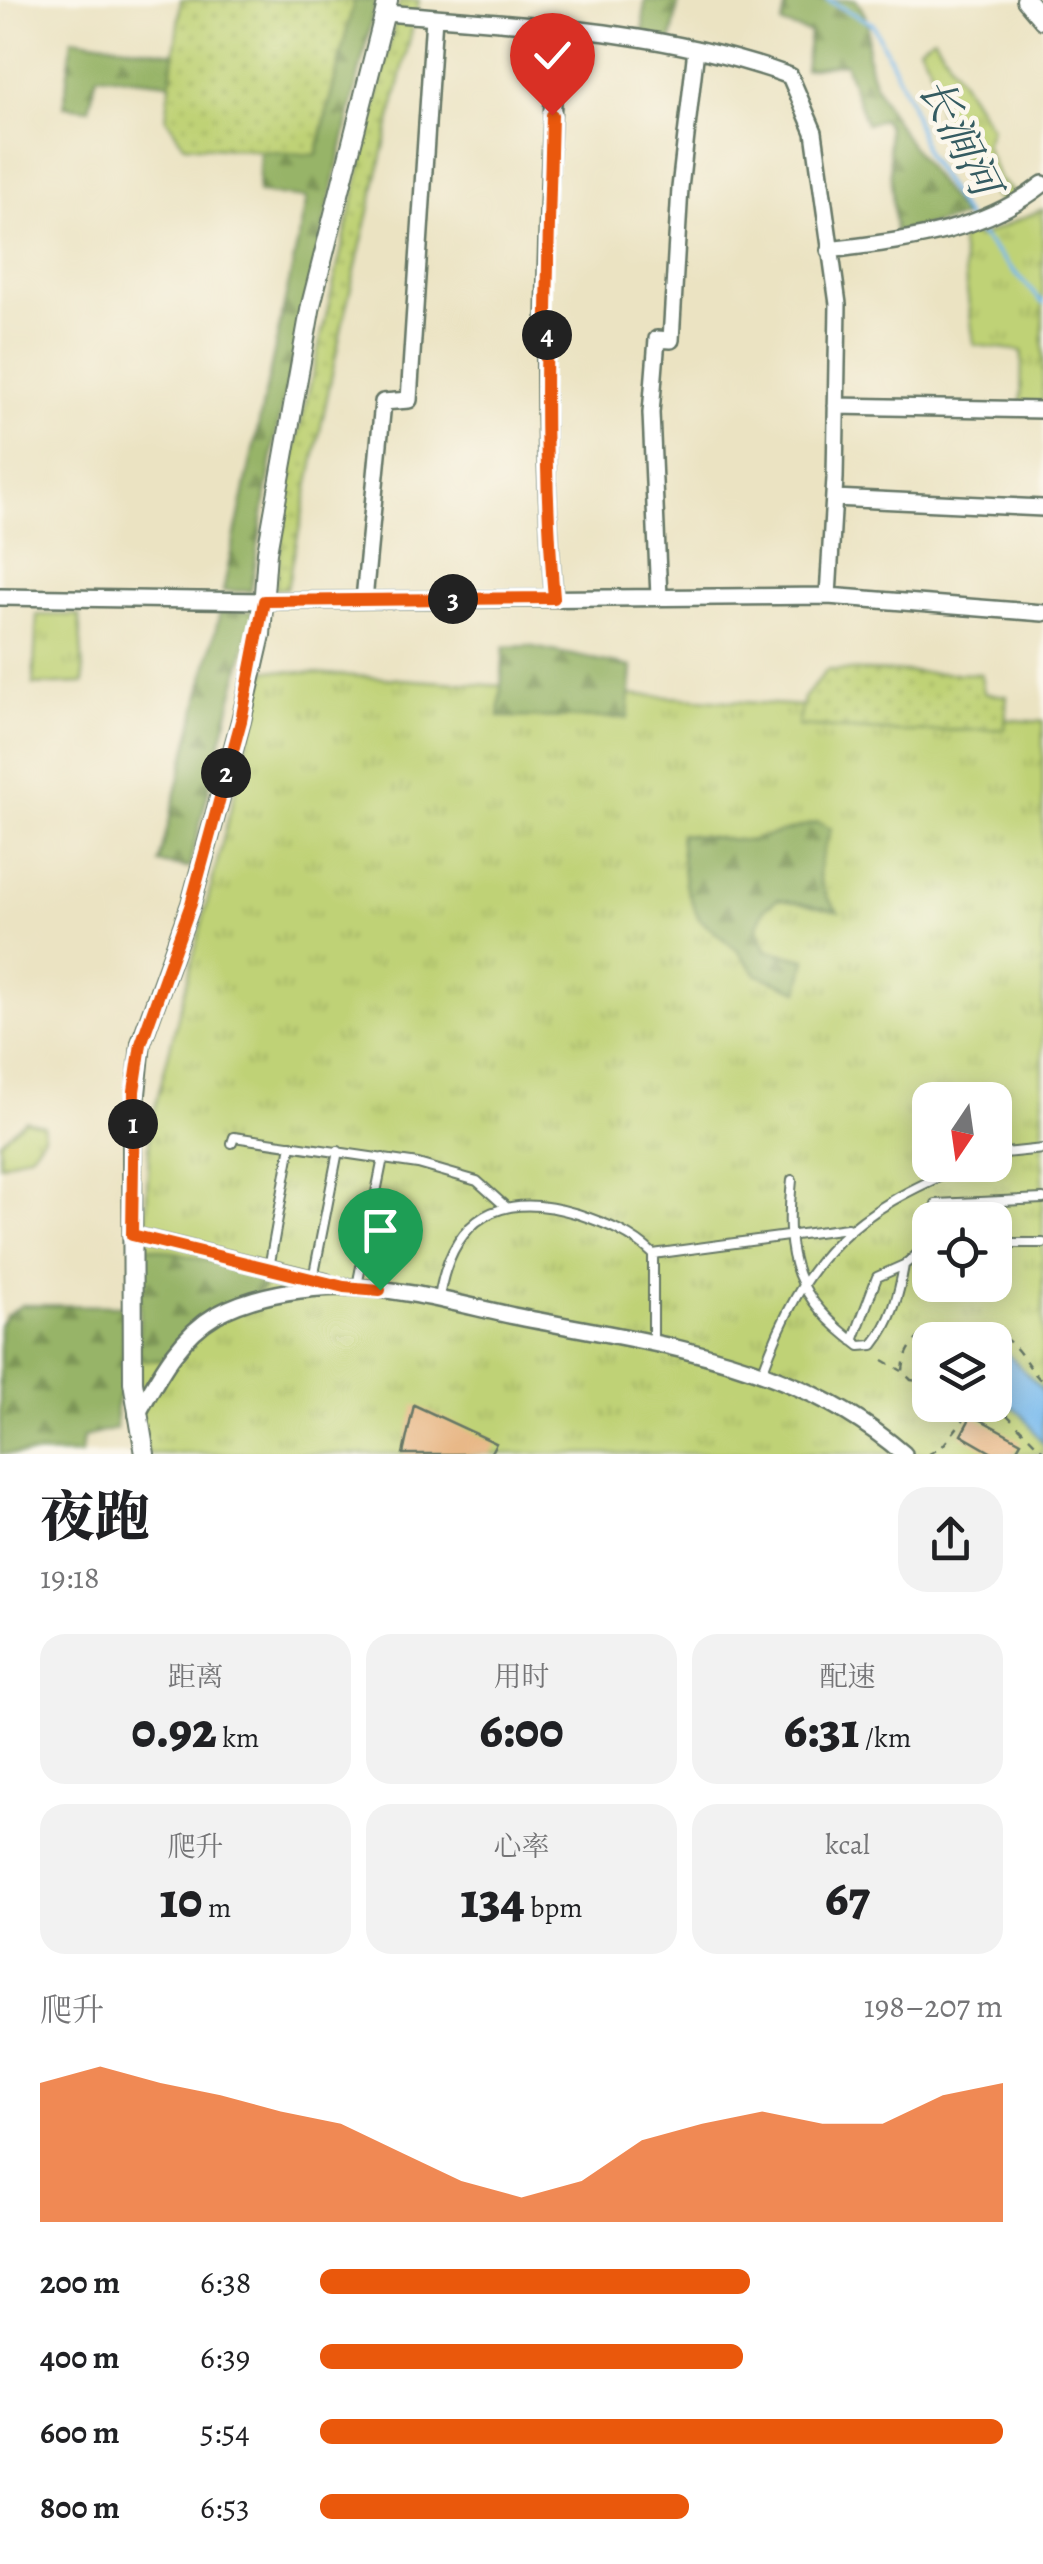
<!DOCTYPE html>
<html lang="zh">
<meta charset="utf-8">
<style>
:root{--surface:#fff;--page:#f2f2f2;--text:#202124;--muted:#757577;--accent:#ea580c}
body{margin:0;font-family:Alegreya,"Noto Serif SC",serif;background:var(--page);color:var(--text);height:100vh;display:flex;flex-direction:column;font-size:38px;white-space:nowrap}
*{box-sizing:border-box;margin:0}
p{font-size:32px;color:var(--muted)}
.icon{flex:none;width:55px;height:55px;fill:none;stroke:currentColor;stroke-width:2;stroke-linecap:round;stroke-linejoin:round}
.map{position:relative;height:1454px;overflow:hidden}
.sheet{display:flex;flex-direction:column;background:var(--surface);flex:1}
.sheet>*{flex:none}
.needle{width:65px;rotate:193deg}
.controls{position:absolute;left:912px;top:1082px;display:grid;gap:20px}
.controls a{display:grid;place-items:center;width:100px;height:100px;border-radius:20px;background:var(--surface);box-shadow:0 5px 25px #0003;font-size:50px}
.pin{position:absolute;display:grid;place-items:center;width:85px;height:85px;color:#fff;margin:-102px -42px;border-radius:50% 50% 50% 0;rotate:-45deg;box-shadow:0 0 10px #0007}
.pin .icon{rotate:45deg}
.km{position:absolute;width:50px;height:50px;margin:-25px;border-radius:50%;background:#222;color:#fff;font-size:28px;line-height:50px;text-align:center}
.round{display:grid;place-items:center;flex:none;width:105px;height:105px;border-radius:30px;background:var(--page)}
.headline{display:flex;align-items:center;justify-content:space-between;height:170px;padding:0 40px}
h1{font-size:55px;font-weight:800;line-height:75px}
.stats{display:grid;grid-template-columns:repeat(3,1fr);gap:15px;height:170px;padding:10px 40px}
.stats div{display:grid;align-content:center;border-radius:25px;background:var(--page);text-align:center}
.stats b{font-size:50px;font-weight:800}
.stats small{font-size:28px;font-weight:400}
.stats p{font-size:28px}
.chart{height:280px;padding:20px 40px}
.chart p{display:flex;justify-content:space-between}
.chart svg{width:100%;height:180px;margin-top:10px;fill:var(--accent);opacity:.7}
ul{padding:0 40px;list-style:none;font-size:32px}
li{display:grid;grid-template-columns:160px 120px 1fr;align-items:center;height:75px}
li i{height:25px;border-radius:12px;background:var(--accent)}
.map>svg:first-child{display:block}
</style>
<div class="map">
<svg width="1043" height="1454" viewBox="0 0 1043 1454">
<defs>
<pattern id="grass-tufts" width="24" height="20" patternUnits="userSpaceOnUse" patternTransform="scale(2.5)"><rect width="24" height="20" fill="#bfd276"/><path d="M3 7l-1-3M5 7V3M7 7l1-3M15 17l-1-3M17 17v-4M19 17l1-3" fill="none" stroke="#a4b567"/></pattern>
<pattern id="forest-firs" width="22" height="20" patternUnits="userSpaceOnUse" patternTransform="scale(2.5)"><rect width="22" height="20" fill="#97b467"/><path d="M5 1l3.5 6h-7zM16 11l3.5 6h-7z" fill="#7b9456"/></pattern>
<pattern id="garden-dots" width="8" height="8" patternUnits="userSpaceOnUse" patternTransform="scale(2.5)"><rect width="8" height="8" fill="#bfd276"/><path d="M2 2h.1M6 6h.1" fill="none" stroke="#a4b567" stroke-width="1.8" stroke-linecap="round"/></pattern>
</defs>
<rect width="100%" height="100%" fill="#fbf7ec"/>
<filter id="ink" filterUnits="userSpaceOnUse"><feTurbulence type="fractalNoise" baseFrequency=".01" numOctaves="2"/><feDisplacementMap in="SourceGraphic" scale="20" xChannelSelector="R" yChannelSelector="G"/><feConvolveMatrix kernelMatrix="1 2 1 2 8 2 1 2 1" color-interpolation-filters="sRGB"/></filter>
<filter id="wash" filterUnits="userSpaceOnUse"><feTurbulence type="fractalNoise" baseFrequency=".0048" numOctaves="4" result="noise"/><feDisplacementMap in="SourceGraphic" scale="40" xChannelSelector="R" yChannelSelector="G"/><feGaussianBlur stdDeviation="2.25" result="paint"/><feColorMatrix in="noise" values="0 0 0 0 0 0 0 0 0 0 0 0 0 0 0 0 0 1.4 0 .05"/><feComposite in="paint" operator="in"/></filter>
<g filter="url(#wash)">
<rect width="100%" height="100%" fill="#ebe3c2"/>
<path fill="url(#grass-tufts)" stroke="#6f8855" stroke-width="2.5" fill-rule="evenodd" d="M934,37L991,128L985,145L999,179L1023,202L1005,205C978,182 945,141 938,106C932,74 938,79 919,47Z
M1043,209V405H1021L1022,351L974,345L960,237L970,232L977,238Z
M37,615H79L84,683L33,685Z
M266,670L1043,722V1454H147L137,1415L150,1127ZM930,1100H995V1165H930ZM930,1220H995V1285H930ZM930,1340H995V1405H930Z
M25,1120L43,1125L44,1136L31,1153L0,1165V1141Z"/>
<path fill="url(#forest-firs)" stroke="#5b784e" stroke-width="2.5" d="M354,0H376L275,438L251,591H223L307,198L258,193L260,151L317,155Z
M645,0H679L670,45L642,41Z
M787,0H856C878,31 863,34 869,65C875,102 939,184 963,217L895,233L887,124L882,119L866,124L845,63L805,69L810,33L782,24Z
M72,38L174,53L170,83L97,75L89,109L64,106Z
M254,611L189,868L159,863L220,612Z
M528,646L632,667L628,718L499,717L504,647Z
M818,822L831,829C818,868 810,878 838,911L778,899L765,908L757,926L766,950L806,959L799,991L757,975L738,951L699,919L685,885L680,834L749,841Z
M141,1245L261,1273L265,1287L164,1360H145L138,1352Z
M22,1305L123,1306L124,1380L116,1407V1429L83,1437L81,1454H0V1326L6,1315Z"/>
<path fill="url(#garden-dots)" stroke="#6f8855" stroke-width="2.5" d="M181,0H354L316,155L184,145L166,118Z
M400,0H419L344,317L287,588L275,589L292,462Z
M827,670L981,674L984,693L1007,696L1005,729L903,732L798,726L804,698Z"/>
<path fill="#78baed" stroke="#4c7c90" stroke-width="2.5" d="M995,1341L1043,1391V1444L1023,1416L995,1390Z"/>
<g fill="none" stroke-linecap="round" stroke-linejoin="round">
<path stroke="#78baed" stroke-width="4" d="M828,0L873,24L910,101L926,154L968,220
M974,228L1043,303"/>
</g>
<g id="blocks">
<path fill="#e8b887" d="M414,1405L496,1443L490,1454H403Z
M972,1415L1021,1442L1014,1454H994L961,1435Z"/>
</g>
</g>
<g filter="url(#ink)">
<use href="#blocks" fill-opacity="0" stroke="#676" stroke-width="2.5"/>
<g fill="none" stroke-linecap="round" stroke-linejoin="round">
<defs>
<path id="service" d="M232,1143L234,1137L418,1164L477,1181L505,1206
M995,1154L1043,1149
M792,1180C784,1259 795,1298 860,1346L873,1345C892,1321 899,1295 904,1265L930,1244
M934,1220L936,1204L1043,1199
M995,1243H1043
M653,1254L847,1228
M269,1268L291,1145
M313,1279L338,1151
M357,1286L383,1158
M439,1298C452,1216 501,1190 578,1214C605,1223 633,1234 653,1254V1343
M853,1341L877,1277L904,1265
M762,1373C805,1254 852,1212 967,1165"/>
<path id="minor" d="M385,13C520,24 661,29 790,76L814,132L838,304L835,478L828,596
M829,250C906,240 981,233 1043,184
M836,406L1043,410
M834,498L1043,508
M0,597L264,601L828,596L1043,613
M659,597L651,413L657,339L671,340L680,188L696,49
M554,598C538,409 546,217 557,28
M364,600L383,402L409,400L434,17
M132,1235L326,1282
M137,1415C158,1378 178,1337 216,1315C253,1295 301,1288 342,1287C399,1287 458,1304 514,1316C603,1334 696,1346 780,1380C826,1398 867,1422 904,1454"/>
<path id="tertiary" d="M1026,0L1043,20
M145,1454L133,1382L132,1136L141,1043L191,904L241,721L261,635L267,552L311,305L388,0"/>
</defs>
<use href="#service" stroke="#676" stroke-width="12"/>
<use href="#minor" stroke="#676" stroke-width="20"/>
<use href="#tertiary" stroke="#676" stroke-width="22"/>
<path stroke="#676" stroke-width="2.5" stroke-dasharray="8 8" stroke-linecap="butt" d="M883,1360L902,1371
M930,1383L911,1380L903,1372C905,1320 972,1312 1007,1340C1022,1351 1029,1370 1043,1382
M995,1403L1043,1451
M929,1454L941,1448L975,1405"/>
<use href="#service" stroke="#fff" stroke-width="8"/>
<use href="#minor" stroke="#fff" stroke-width="15"/>
<use href="#tertiary" stroke="#fff" stroke-width="18"/>
</g>
</g>
<g fill="none" stroke-linecap="round" stroke-linejoin="round" filter="url(#ink)">
<defs>
<path id="route" d="M380,1290L344,1287L132,1235L134,1091L141,1044L191,904L241,721L264,601L554,598C540,438 548,276 552,115"/>
</defs>
<use href="#route" stroke="#fff" stroke-width="20"/>
<use href="#route" stroke="#ea580c" stroke-width="12"/>
</g>
<g text-anchor="middle" stroke-width="9" stroke-linejoin="round" paint-order="stroke">
<g font-size="42" font-style="italic" fill="#355c62" stroke="#fbf7ec">
<text transform="translate(960 136) rotate(63)" y="15">长涧河</text>
</g>
</g>
</svg>
<div class="controls">
<a><svg class="needle" viewBox="-14 -14 28 28"><path d="M0-13l5 13h-10z" fill="#e53935"/><path d="M0 13l5-13h-10z" fill="#757577"/></svg></a>
<a><svg class="icon" aria-label="locate" viewBox="0 0 24 24"><circle cx="12" cy="12" r="6"/><path d="M12 2v4M12 18v4M2 12h4M18 12h4"/></svg></a>
<a><svg class="icon" aria-label="layers" viewBox="0 0 24 24"><path d="M12 4l9 5-9 5-9-5zM3 14l9 5 9-5"/></svg></a>
</div>
<div class="pin" style="left:380px;top:1290px;background:#1e9e55"><svg class="icon" aria-label="arrive" viewBox="0 0 24 24"><path d="M6 21V4h12l-3 4 3 4H6"/></svg></div>
<div class="pin" style="left:552px;top:115px;background:#d93025"><svg class="icon" aria-label="check" viewBox="0 0 24 24"><path d="M5 12l5 5 9-10"/></svg></div>
<b class="km" style="left:133px;top:1124px">1</b>
<b class="km" style="left:226px;top:773px">2</b>
<b class="km" style="left:453px;top:599px">3</b>
<b class="km" style="left:547px;top:335px">4</b>
</div>
<section class="sheet">
<div class="headline"><div><h1>夜跑</h1><p>19:18</p></div><a class="round"><svg class="icon" aria-label="share" viewBox="0 0 24 24"><path d="M12 15V3M7 8l5-5 5 5M5 13v7h14v-7"/></svg></a></div>
<div class="stats">
<div><p>距离</p><b>0.92<small> km</small></b></div>
<div><p>用时</p><b>6:00</b></div>
<div><p>配速</p><b>6:31<small> /km</small></b></div>
</div>
<div class="stats">
<div><p>爬升</p><b>10<small> m</small></b></div>
<div><p>心率</p><b>134<small> bpm</small></b></div>
<div><p>kcal</p><b>67</b></div>
</div>
<div class="chart"><p><span>爬升</span>198–207 m</p>
<svg viewBox="0 0 160 44" preserveAspectRatio="none"><path d="M0 44V10L10 6L20 10L30 13L40 17L50 20L60 27L70 34L80 38L90 34L100 24L110 20L120 17L130 20L140 20L150 13L160 10V44z"/></svg>
</div>
<ul>
<li><b>200 m</b>6:38<i style="width:63%"></i></li>
<li><b>400 m</b>6:39<i style="width:62%"></i></li>
<li><b>600 m</b>5:54<i style="width:100%"></i></li>
<li><b>800 m</b>6:53<i style="width:54%"></i></li>
</ul>
</section>
